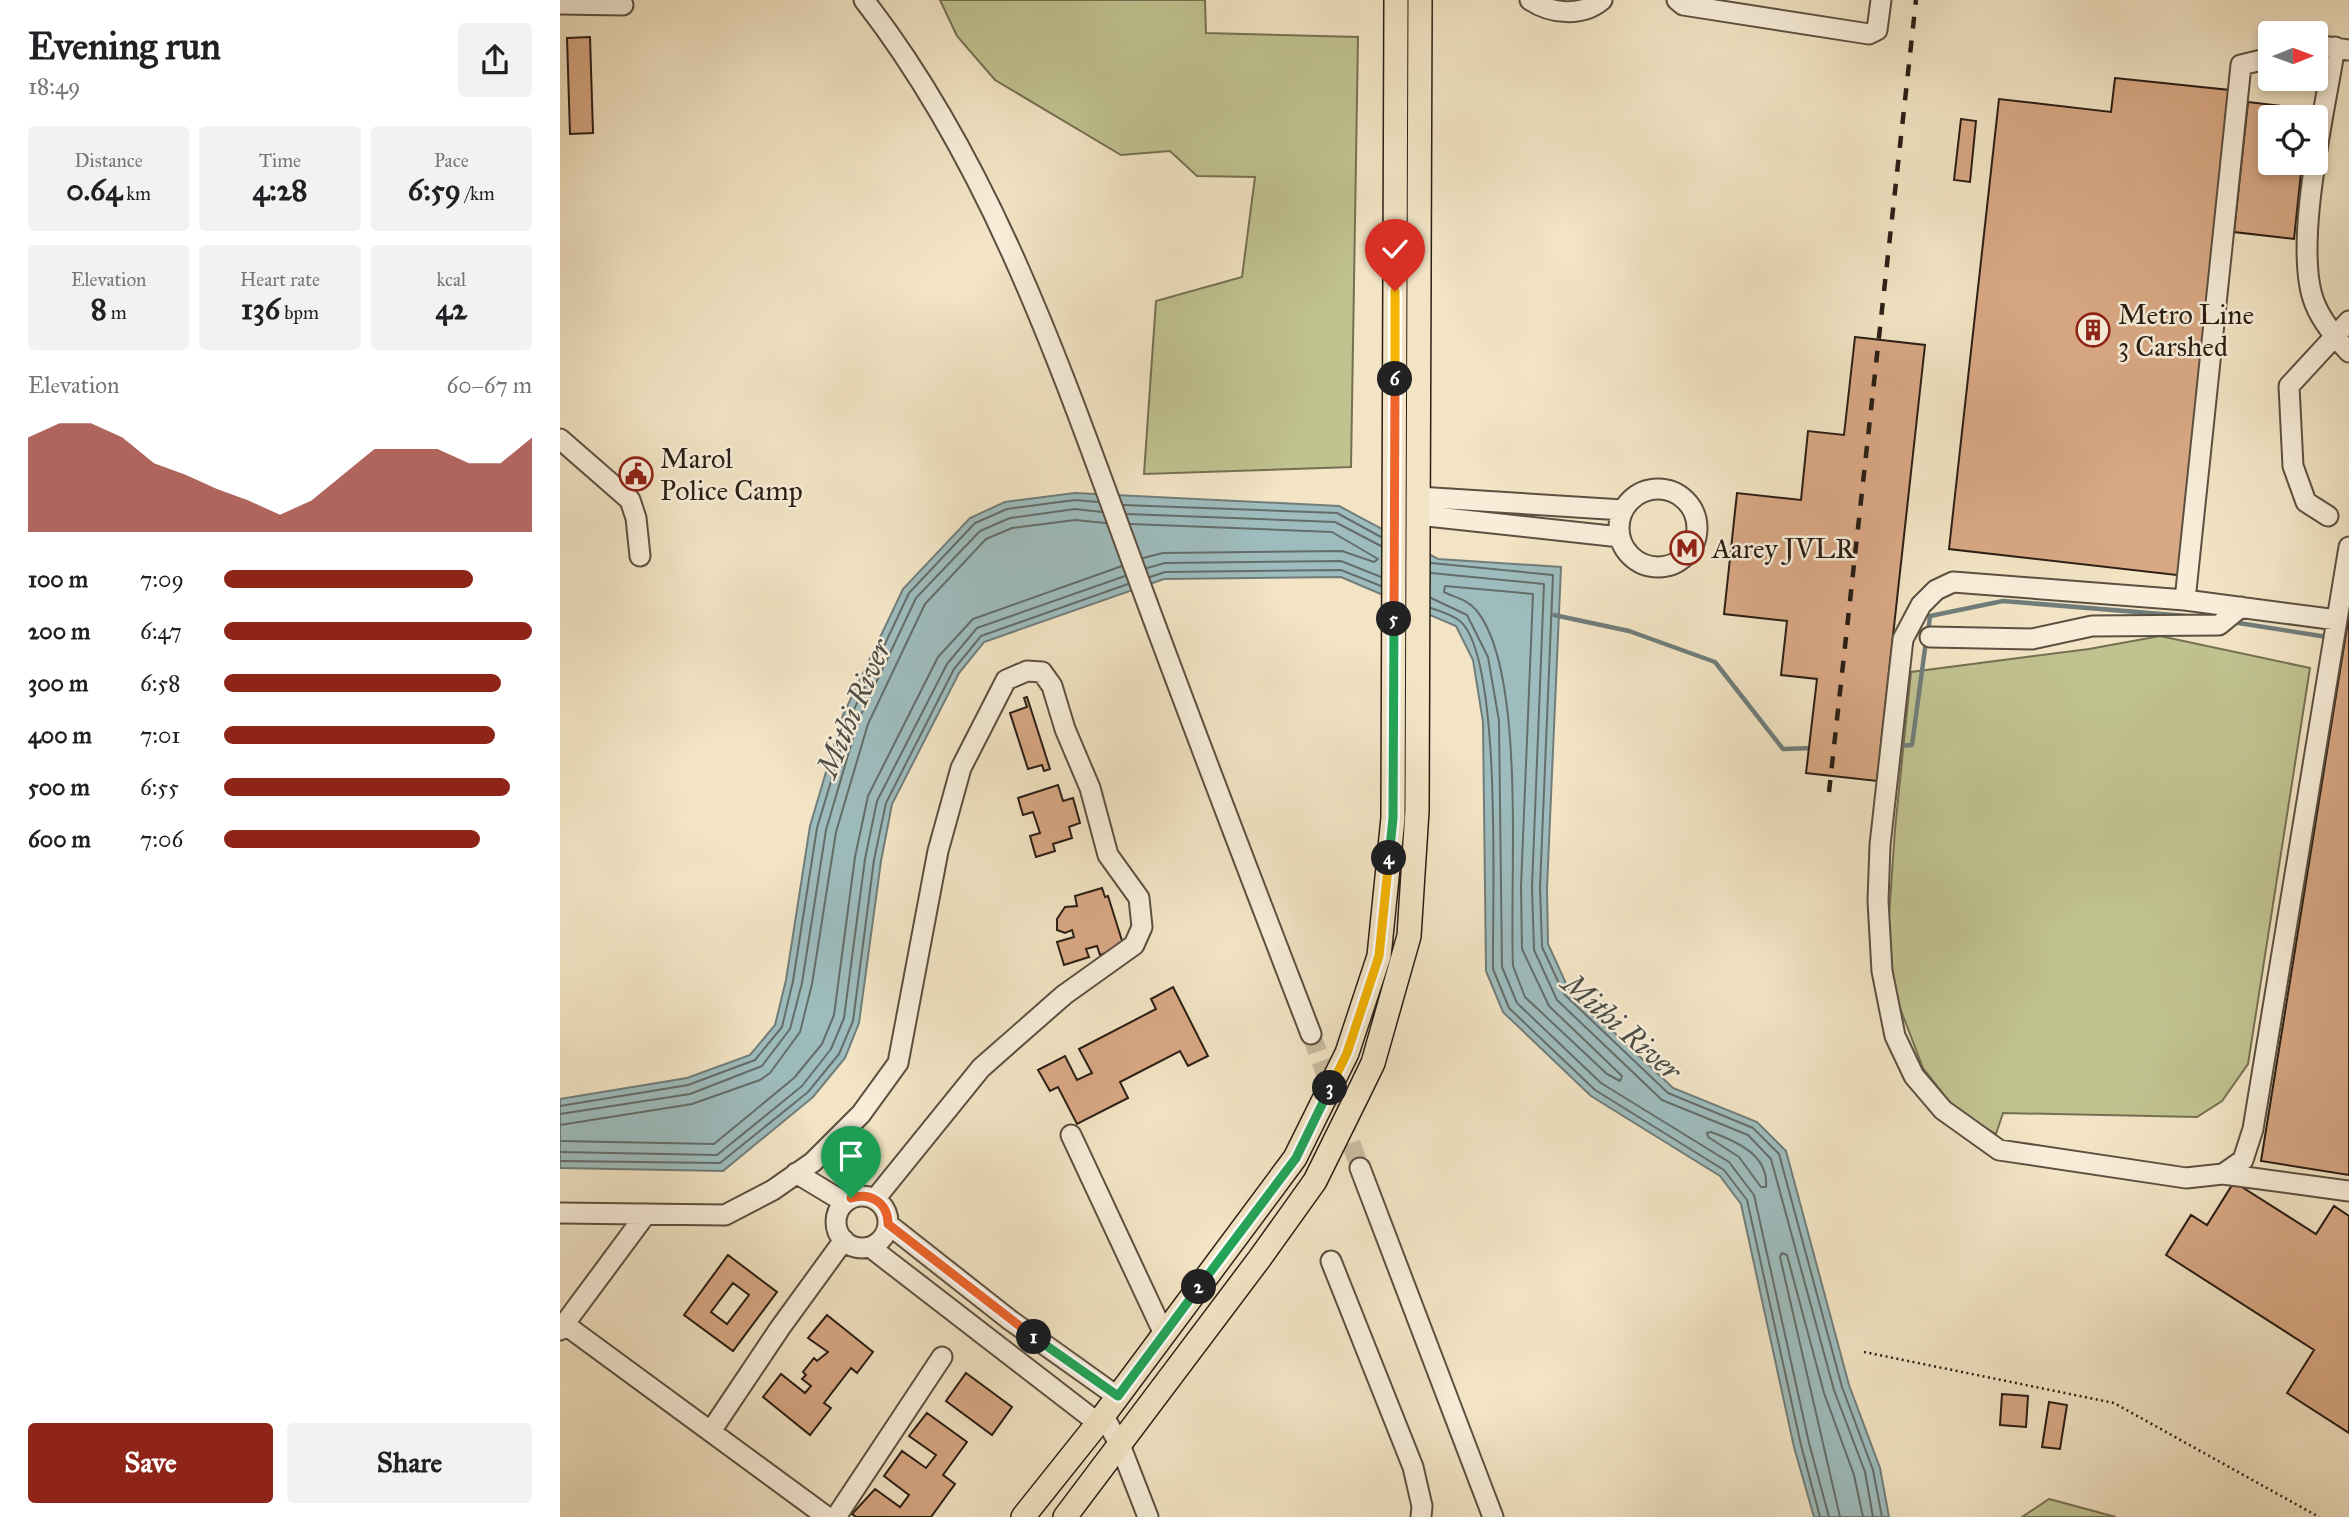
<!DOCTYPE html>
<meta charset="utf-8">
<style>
:root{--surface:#fff;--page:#f2f2f2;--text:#202124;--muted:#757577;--accent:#8f2418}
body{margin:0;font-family:"IM FELL Great Primer",serif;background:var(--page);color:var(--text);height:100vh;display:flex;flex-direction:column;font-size:26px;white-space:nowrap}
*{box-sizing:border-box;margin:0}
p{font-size:23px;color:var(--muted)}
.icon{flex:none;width:38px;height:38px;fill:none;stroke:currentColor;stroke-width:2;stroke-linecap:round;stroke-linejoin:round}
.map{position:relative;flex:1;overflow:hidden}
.details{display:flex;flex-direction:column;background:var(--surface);width:560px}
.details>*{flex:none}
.needle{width:46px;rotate:89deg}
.fabs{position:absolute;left:1698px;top:21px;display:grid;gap:14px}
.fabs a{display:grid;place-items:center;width:70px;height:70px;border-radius:7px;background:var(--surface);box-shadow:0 4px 10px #0003;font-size:35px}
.pin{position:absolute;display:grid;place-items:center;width:60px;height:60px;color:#fff;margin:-72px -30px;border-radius:50% 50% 50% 0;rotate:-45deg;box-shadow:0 0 7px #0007}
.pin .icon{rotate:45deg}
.km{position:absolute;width:35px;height:35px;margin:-18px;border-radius:50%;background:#222;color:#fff;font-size:19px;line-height:35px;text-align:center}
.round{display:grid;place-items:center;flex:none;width:74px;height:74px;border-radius:7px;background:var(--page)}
.headline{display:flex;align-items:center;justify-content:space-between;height:119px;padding:0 28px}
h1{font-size:38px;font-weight:700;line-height:52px}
.metrics{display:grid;grid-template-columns:repeat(3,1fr);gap:10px;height:119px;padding:7px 28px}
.metrics div{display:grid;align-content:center;border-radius:7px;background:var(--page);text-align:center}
.metrics b{font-size:30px;font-weight:700}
.metrics small{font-size:19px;font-weight:400}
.metrics p{font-size:19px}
.chart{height:196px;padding:14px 28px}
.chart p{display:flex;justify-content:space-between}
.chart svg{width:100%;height:126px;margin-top:7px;fill:var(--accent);opacity:.7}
.primary-button{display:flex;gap:14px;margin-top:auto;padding:14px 28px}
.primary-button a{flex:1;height:80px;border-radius:7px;background:var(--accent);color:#fff;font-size:28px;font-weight:700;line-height:80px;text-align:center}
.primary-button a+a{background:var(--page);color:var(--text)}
ul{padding:0 28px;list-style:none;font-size:23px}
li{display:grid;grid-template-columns:112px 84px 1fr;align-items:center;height:52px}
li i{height:18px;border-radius:9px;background:var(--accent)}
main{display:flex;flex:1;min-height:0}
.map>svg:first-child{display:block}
</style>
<main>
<section class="details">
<div class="headline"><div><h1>Evening run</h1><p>18:49</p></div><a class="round"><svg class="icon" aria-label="share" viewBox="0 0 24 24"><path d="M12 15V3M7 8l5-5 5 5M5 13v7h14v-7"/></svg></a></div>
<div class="metrics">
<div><p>Distance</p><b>0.64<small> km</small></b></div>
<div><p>Time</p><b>4:28</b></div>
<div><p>Pace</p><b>6:59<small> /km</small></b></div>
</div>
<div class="metrics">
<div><p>Elevation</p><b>8<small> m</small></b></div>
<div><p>Heart rate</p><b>136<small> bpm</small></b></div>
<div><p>kcal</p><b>42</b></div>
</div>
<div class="chart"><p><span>Elevation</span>60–67 m</p>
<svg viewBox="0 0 160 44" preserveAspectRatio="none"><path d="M0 44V11L10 6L20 6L30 11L40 20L50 24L60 29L70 33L80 38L90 33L100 24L110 15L120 15L130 15L140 20L150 20L160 11V44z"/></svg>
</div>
<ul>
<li><b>100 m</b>7:09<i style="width:81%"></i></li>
<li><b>200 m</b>6:47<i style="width:100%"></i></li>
<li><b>300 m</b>6:58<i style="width:90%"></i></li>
<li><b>400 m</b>7:01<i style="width:88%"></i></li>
<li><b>500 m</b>6:55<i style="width:93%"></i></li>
<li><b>600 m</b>7:06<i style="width:83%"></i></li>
</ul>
<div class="primary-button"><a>Save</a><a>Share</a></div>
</section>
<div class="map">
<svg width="1789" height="1517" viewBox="0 0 1789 1517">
<rect width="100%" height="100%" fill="#f2e4c4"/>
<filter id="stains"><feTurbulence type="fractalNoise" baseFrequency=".00286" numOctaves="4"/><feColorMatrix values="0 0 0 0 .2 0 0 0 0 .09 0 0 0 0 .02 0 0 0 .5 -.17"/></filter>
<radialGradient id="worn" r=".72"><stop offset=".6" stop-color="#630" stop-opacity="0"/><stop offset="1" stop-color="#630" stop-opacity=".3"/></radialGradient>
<path fill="#c0c290" stroke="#757052" stroke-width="2" d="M380,0H645L646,33L798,37L791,467L584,474L596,301L682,277L695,177L637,176L610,151L561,155L435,80L397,36Z
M1600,636L1750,668L1688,1064L1662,1101L1637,1117L1443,1113L1436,1134L1399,1114L1363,1068L1335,995L1328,931L1335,829L1351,672L1529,649Z
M1489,1499L1556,1517H1462Z"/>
<path fill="#9ebcbd" stroke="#707d7a" stroke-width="2" d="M515,493L779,506L878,559L1001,567L987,888L988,944L1009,990L1113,1088L1197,1122L1226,1151L1289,1385L1320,1468L1329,1517H1254L1234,1447L1181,1204L1160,1176L1031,1096L943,1012L926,971L923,722L913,660L896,626L781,577L604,579L424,642L399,673L332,804L321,861L299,1023L285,1058L253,1097L163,1171L0,1168V1099L127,1078L190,1055L215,1025L226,980L250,826L283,715L343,589L410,518L445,502Z"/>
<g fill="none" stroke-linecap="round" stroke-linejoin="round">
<path stroke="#646d69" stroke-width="2" d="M563,505L777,513L821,537
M567,514L775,522L821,546
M571,524L772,532L818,559L814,562L782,551L603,553L583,558
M871,563L993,575L980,887L982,947L1004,994L1108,1093L1193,1128L1219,1154L1282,1387L1313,1470L1322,1517
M587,568L605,563L781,561L821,577
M871,573L984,584L972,887L974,950L997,1000L1102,1100L1188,1135L1211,1159L1274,1390L1305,1472L1313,1517
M590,577L605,572L781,570L821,586
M885,586L973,594L961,886L962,949L989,1006L1062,1076L1060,1081L1047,1074L965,997L953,966C949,883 967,670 916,610C908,600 894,597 884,592Z
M871,598L907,615L928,657L939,721L942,967L957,1003L1041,1083L1169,1162L1194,1195L1249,1443L1269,1517
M871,608C880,611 893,615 900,621C943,658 932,906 933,969L949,1008L1035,1090L1164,1170L1187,1200L1241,1445L1260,1517
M0,1106L128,1085L195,1060L222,1027L233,981L257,828L290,718L349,593L415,523L447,509L515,500L538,502
M0,1114L130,1094L202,1066L230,1029L242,983L266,830L298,721L356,598L420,531L450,518L515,509L542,512
M0,1125L132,1104L200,1080L210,1073L240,1032L252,984L276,832L308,724L365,604L426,539L452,528L515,520L546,523
M1151,1132C1176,1141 1209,1155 1206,1187H1201L1179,1157L1148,1137L1147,1133Z
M0,1141L154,1144L234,1078L262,1044L274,1015L295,857L308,796L378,657L413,619L562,566
M0,1152L157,1155L242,1086L271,1049L284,1018L305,859L317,801L387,664L417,628L565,576
M0,1161L160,1163L248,1092L279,1054L293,1021L314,860L326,803L394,669L421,636L568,584
M1280,1517L1220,1257L1222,1253L1227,1255L1264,1393L1294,1475L1303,1517"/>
<path stroke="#707d7a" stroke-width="4.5" d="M994,615L1069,631L1155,662L1223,749L1254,748
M1672,622L1767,637
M1368,633L1370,616L1443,601L1626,616
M1336,746L1352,745L1366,641"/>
</g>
<path fill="#d8a884" stroke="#2a1e15" stroke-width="2" fill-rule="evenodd" d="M30,37L33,133L10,134L7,38Z
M1555,78L1679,91L1625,576L1389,549L1439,99L1551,112Z
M1688,102L1748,109L1747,117H1710V163H1742L1734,239L1674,232Z
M1401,119L1416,121L1410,182L1394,180Z
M1295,337L1365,345L1317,781L1246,773L1257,679L1221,675L1227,621L1164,614L1177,493L1241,500L1248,431L1284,435Z
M1789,615V1175L1701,1161Z
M467,697L490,769L484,771L482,765L468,769L450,713L467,707L464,698Z
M498,785L503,801L513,798L520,823L509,827L512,838L493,844L495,851L476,857L470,836L480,833L473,812L463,815L458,798Z
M542,888L545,897L548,896L564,947L540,955L537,946L526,949L529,957L504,965L497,942L514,937L512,930L505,933L497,930V919L505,907L517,906L515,896Z
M613,987L648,1056L628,1066L620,1051L560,1082L568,1098L517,1124L498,1087L490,1091L478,1070L505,1056L517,1080L532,1073L519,1049L596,1009L591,999Z
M1674,1182L1756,1234L1774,1206L1789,1216V1433L1727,1393L1754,1350L1606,1255L1631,1215L1647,1225Z
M168,1255L217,1292L173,1351L124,1315ZM173,1283L189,1295L167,1324L151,1312Z
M267,1315L313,1352L297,1373L291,1368L264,1403L271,1408L250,1435L203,1397L221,1374L245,1393L251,1386L242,1379L246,1375L243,1372L254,1358L257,1361L268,1352L248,1338Z
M406,1373L452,1407L432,1435L386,1401Z
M1442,1394L1468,1396L1466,1427L1440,1425Z
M1489,1402L1507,1405L1500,1449L1482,1447Z
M367,1413L407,1442L383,1475L395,1484L371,1517H296L292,1514L315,1489L340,1507L349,1495L324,1476L342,1451L366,1468L376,1455L349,1436Z"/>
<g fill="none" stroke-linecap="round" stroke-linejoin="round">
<path stroke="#cabca1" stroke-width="19" stroke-dasharray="19 10" stroke-linecap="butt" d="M751,1034L800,1168"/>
<defs>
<path id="minor" d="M304,0C433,166 502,371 574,567C631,723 691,878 751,1034
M970,0C991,14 1022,17 1042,0
M1117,0L1123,5L1309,34L1317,30L1321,0
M0,4L63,5
M1755,45L1789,50
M1775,47C1765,110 1732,249 1755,304C1762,322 1776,338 1789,352
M0,439L70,500L76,518L80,556
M1059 528a39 39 0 1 1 78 0a39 39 0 1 1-78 0Z
M858,497L1063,510
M858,515L1060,537
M1768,516L1746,502L1733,466L1729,386L1789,321
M1625,600L1681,65L1710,58
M1777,620L1625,600L1393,582L1376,590L1361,605L1343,639L1320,845L1318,901L1322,971L1335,1036L1354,1076L1383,1110L1439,1150L1626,1178L1663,1174L1789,1191
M1370,637L1472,639L1532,626L1659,625L1681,607
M511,1135L604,1334
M800,1168L933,1517
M236,1173L284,1202
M1663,1174L1683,1160L1693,1129L1789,547
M276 1222a26 26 0 1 1 52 0a26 26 0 1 1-52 0Z
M0,1213L165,1215L213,1190L253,1162L301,1114L338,1063L378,851L401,768L446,680L467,671L482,672L492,686L505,729L530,788L548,855L579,898L582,927L574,945L504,995L421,1068L315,1199
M328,1224L450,1320L558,1397
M310,1247L538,1423
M771,1261L853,1467L862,1506L861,1517
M4,1324L267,1517
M0,1330L86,1214
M543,1415L560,1445L588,1517
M151,1431L220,1328L284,1240
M276,1517L382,1357"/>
<path id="major" d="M463,1517L538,1423L735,1158L787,1053L819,956L833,818L836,0
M505,1517L700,1258L755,1181L798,1094L813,1063L849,936L857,811L860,0"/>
</defs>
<use href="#minor" stroke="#5c5041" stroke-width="23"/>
<use href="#major" stroke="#2a1e15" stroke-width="26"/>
<path stroke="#2a1e15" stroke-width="2.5" stroke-dasharray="2 3.5" stroke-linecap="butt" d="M1304,1352L1554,1403L1759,1517"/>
<use href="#minor" stroke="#f7edd9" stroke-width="19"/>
<use href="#major" stroke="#f2e4c4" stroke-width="23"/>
<path stroke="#2a1e15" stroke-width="4.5" stroke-dasharray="12 12" stroke-linecap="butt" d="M1269,792L1356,0"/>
</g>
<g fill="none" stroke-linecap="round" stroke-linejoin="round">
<defs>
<path id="split-1" d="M291,1198C311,1192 328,1203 328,1224L474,1337"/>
<path id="split-2" d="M474,1337L558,1396L639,1287"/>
<path id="split-3" d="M639,1287L736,1158L770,1088"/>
<path id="split-4" d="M770,1088L787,1053L819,956L829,858"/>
<path id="split-5" d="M829,858L833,818L834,619"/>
<path id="split-6" d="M834,619L835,379"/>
<path id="split-7" d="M835,379V291"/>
</defs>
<use href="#split-1" stroke="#fff" stroke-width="14"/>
<use href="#split-2" stroke="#fff" stroke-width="14"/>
<use href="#split-3" stroke="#fff" stroke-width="14"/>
<use href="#split-4" stroke="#fff" stroke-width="14"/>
<use href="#split-5" stroke="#fff" stroke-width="14"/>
<use href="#split-6" stroke="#fff" stroke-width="14"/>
<use href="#split-7" stroke="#fff" stroke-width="14"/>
<use href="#split-1" stroke="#f0652b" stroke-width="9"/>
<use href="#split-2" stroke="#22a559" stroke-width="9"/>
<use href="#split-3" stroke="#22a559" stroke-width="9"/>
<use href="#split-4" stroke="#f5b400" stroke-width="9"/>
<use href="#split-5" stroke="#22a559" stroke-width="9"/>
<use href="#split-6" stroke="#f0652b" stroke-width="9"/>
<use href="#split-7" stroke="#f5b400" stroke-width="9"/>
</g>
<defs>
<symbol id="building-ring" viewBox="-11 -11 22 22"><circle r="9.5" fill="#f7edd9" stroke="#8f2418" stroke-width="1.5"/><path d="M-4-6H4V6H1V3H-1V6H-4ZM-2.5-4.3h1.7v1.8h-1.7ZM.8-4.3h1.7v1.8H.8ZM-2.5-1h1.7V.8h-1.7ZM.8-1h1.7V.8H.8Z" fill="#8f2418"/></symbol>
<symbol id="civic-ring" viewBox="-11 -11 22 22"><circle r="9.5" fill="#f7edd9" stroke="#8f2418" stroke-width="1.5"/><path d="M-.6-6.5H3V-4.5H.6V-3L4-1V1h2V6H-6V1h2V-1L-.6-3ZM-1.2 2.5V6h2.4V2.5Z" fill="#8f2418"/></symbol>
<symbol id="metro-ring" viewBox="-11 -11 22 22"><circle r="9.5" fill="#f7edd9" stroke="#8f2418" stroke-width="1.5"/><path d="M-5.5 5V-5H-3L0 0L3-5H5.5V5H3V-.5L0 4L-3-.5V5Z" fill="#8f2418"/></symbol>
</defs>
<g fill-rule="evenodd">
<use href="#building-ring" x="1514" y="311" width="38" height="38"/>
<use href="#civic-ring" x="57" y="455" width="38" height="38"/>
<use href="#metro-ring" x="1108" y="529" width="38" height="38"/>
</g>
<g text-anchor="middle" stroke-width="5" stroke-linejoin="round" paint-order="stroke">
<g font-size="28" fill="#2a1e15" stroke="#f7edd9" text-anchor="start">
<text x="1558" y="324">Metro Line<tspan x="1558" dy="32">3 Carshed</tspan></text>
<text x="100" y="468">Marol<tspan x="100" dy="32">Police Camp</tspan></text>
<text x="1152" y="558">Aarey JVLR</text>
</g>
<g font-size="30" font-style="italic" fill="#4d4d47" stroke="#f7edd9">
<text transform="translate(294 708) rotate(-67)" y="10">Mithi River</text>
<text transform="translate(1062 1027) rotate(41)" y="10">Mithi River</text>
</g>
</g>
<rect width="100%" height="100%" filter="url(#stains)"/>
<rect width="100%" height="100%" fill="url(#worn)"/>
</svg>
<div class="fabs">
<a><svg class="needle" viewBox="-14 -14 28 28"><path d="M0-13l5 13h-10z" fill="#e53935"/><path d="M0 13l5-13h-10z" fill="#757577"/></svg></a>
<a><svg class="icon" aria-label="locate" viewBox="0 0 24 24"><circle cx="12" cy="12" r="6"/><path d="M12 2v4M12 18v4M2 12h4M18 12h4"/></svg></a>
</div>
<div class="pin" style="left:291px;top:1198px;background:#1e9e55"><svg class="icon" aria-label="arrive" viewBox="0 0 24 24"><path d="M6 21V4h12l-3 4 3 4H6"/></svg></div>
<div class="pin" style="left:835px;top:291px;background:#d93025"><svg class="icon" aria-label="check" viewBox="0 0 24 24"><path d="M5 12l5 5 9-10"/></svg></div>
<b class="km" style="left:474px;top:1337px">1</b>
<b class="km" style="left:639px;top:1287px">2</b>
<b class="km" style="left:770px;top:1088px">3</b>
<b class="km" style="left:829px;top:858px">4</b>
<b class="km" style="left:834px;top:619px">5</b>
<b class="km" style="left:835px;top:379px">6</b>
</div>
</main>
